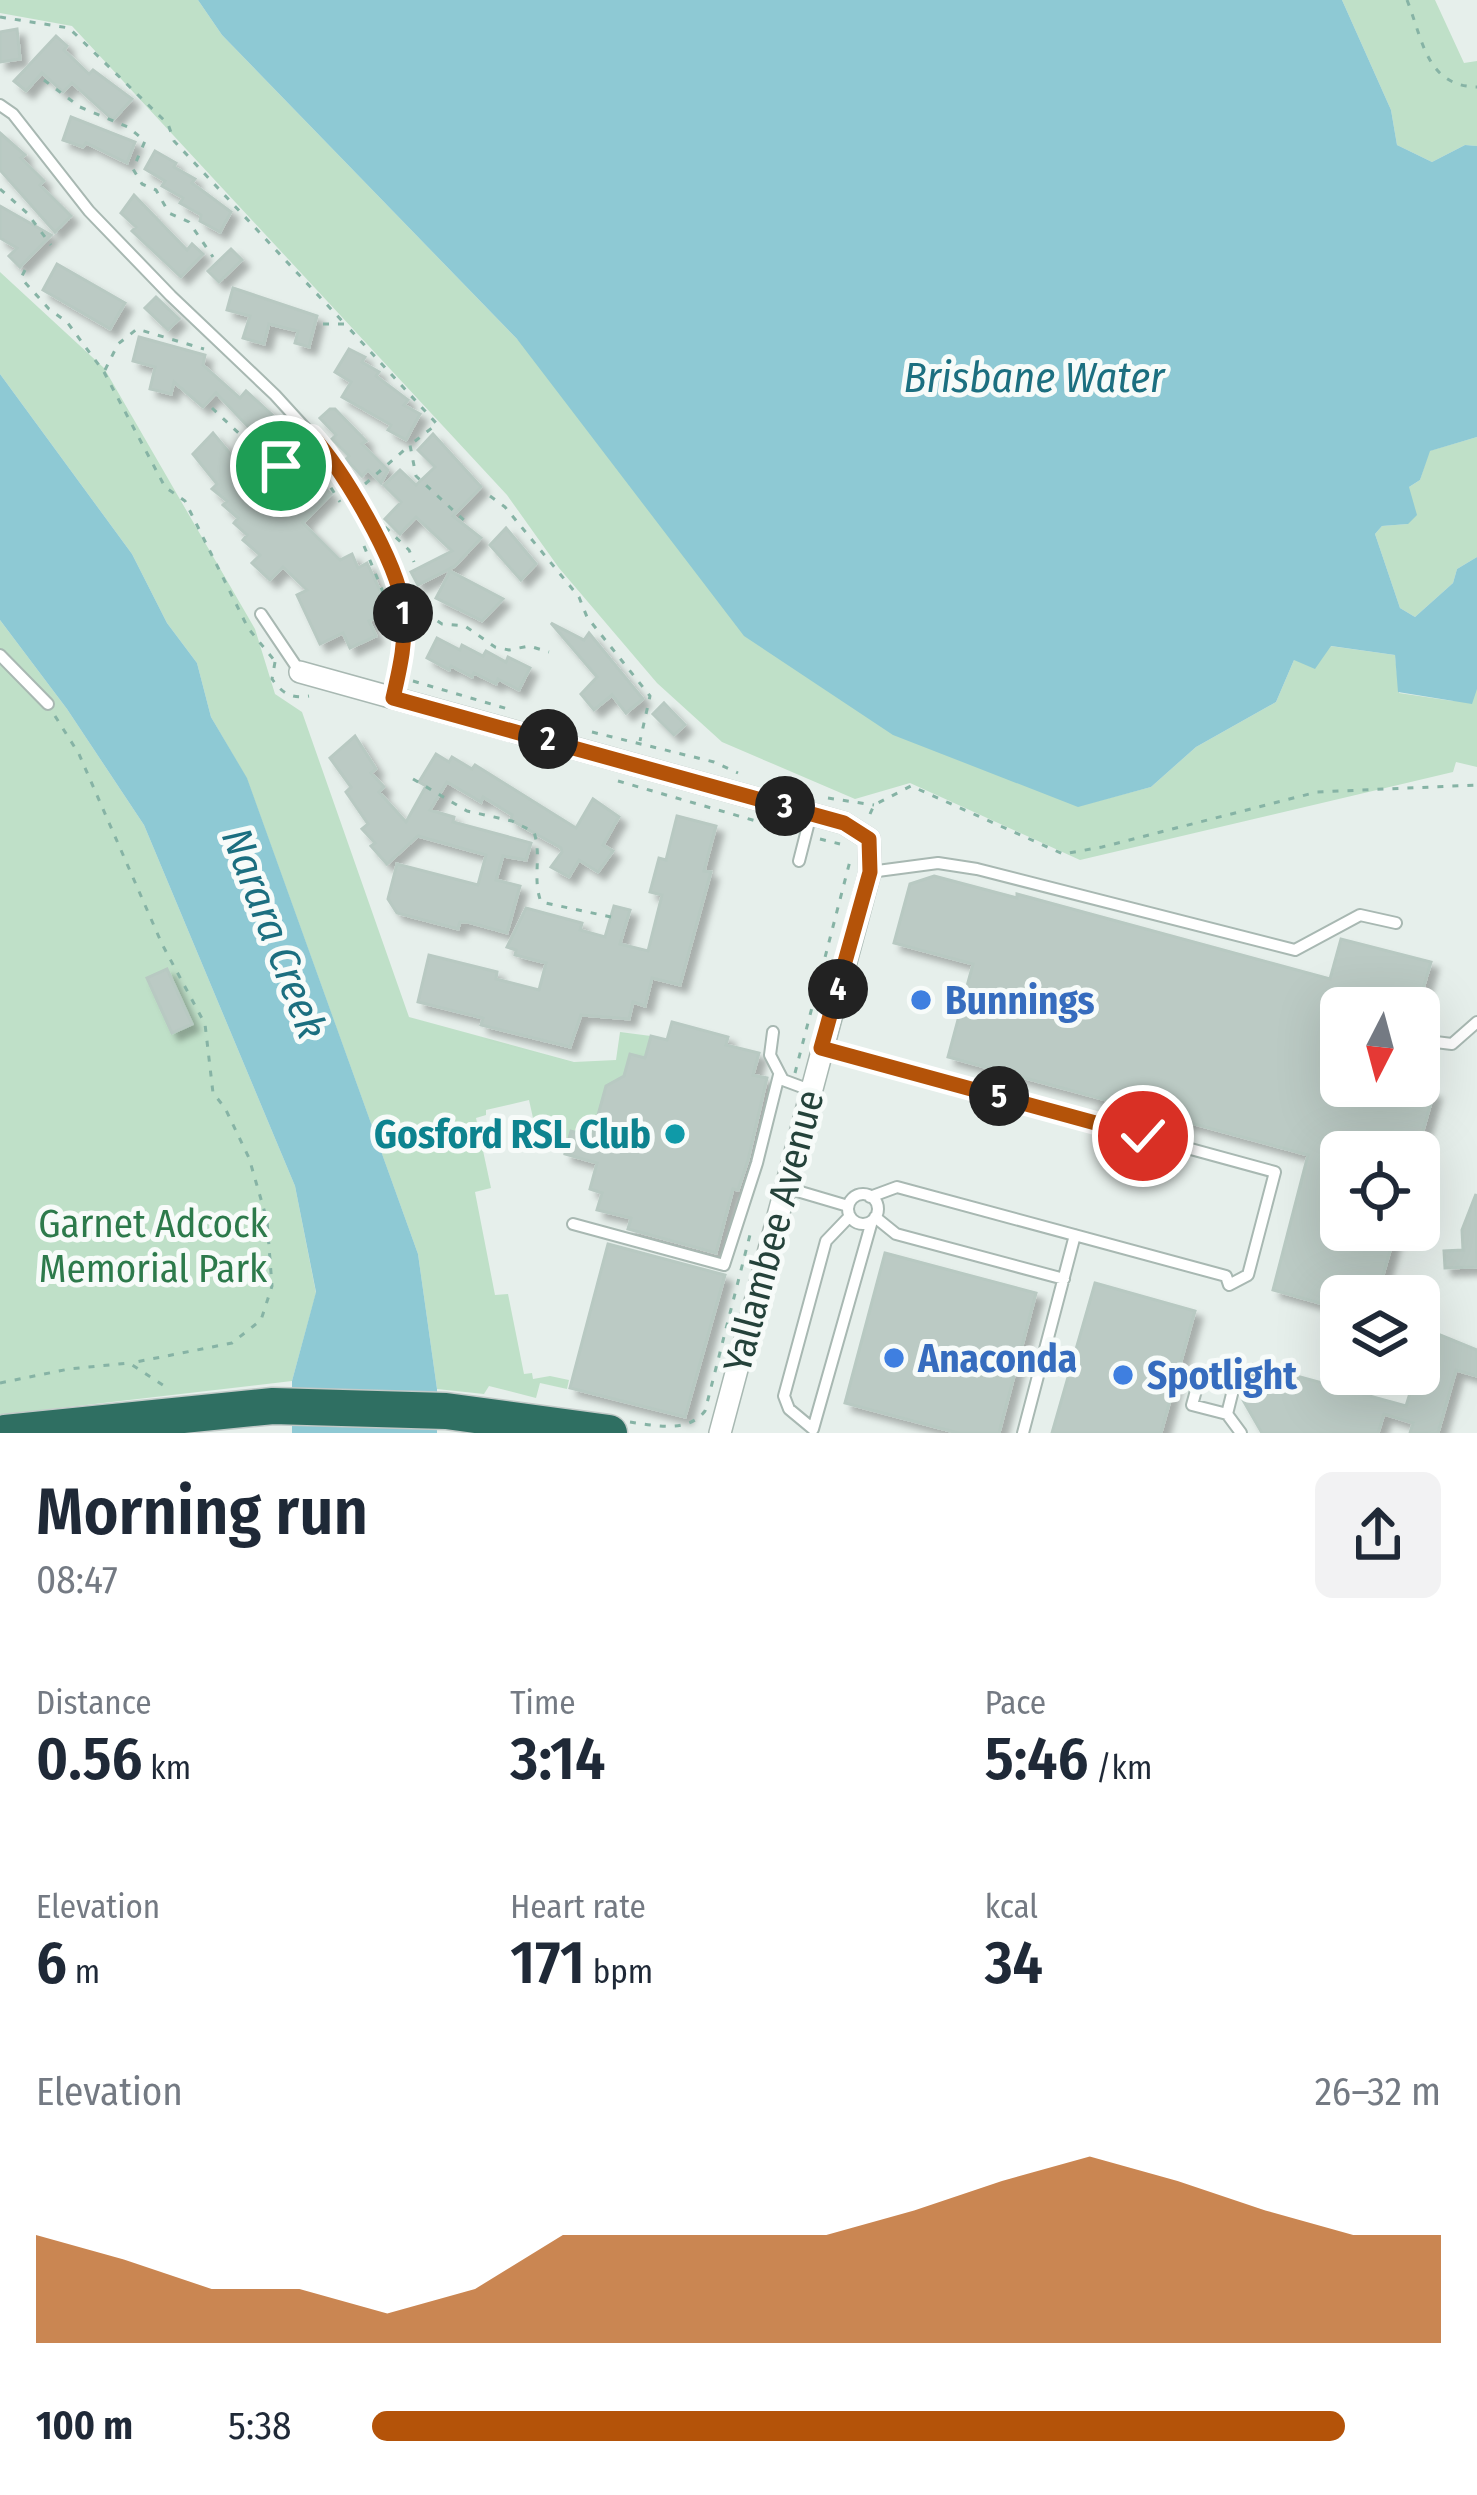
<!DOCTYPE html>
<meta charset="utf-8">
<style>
:root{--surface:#fff;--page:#f2f2f3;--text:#1f2937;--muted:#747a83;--accent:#b45309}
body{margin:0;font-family:"Fira Sans Condensed",sans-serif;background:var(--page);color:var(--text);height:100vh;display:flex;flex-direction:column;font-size:45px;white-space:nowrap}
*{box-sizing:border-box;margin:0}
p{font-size:39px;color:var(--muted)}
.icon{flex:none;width:66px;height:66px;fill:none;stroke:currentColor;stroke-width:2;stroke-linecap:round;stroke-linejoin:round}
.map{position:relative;height:1433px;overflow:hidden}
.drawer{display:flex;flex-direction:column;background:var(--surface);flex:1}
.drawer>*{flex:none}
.needle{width:78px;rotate:186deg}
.tools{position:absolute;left:1320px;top:987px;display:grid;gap:24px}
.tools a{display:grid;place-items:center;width:120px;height:120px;border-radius:18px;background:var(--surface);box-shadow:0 12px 48px #0002;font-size:60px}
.pin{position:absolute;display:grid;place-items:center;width:102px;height:102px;color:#fff;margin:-51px;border:6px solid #fff;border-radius:50%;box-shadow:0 3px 12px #0007}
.km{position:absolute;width:60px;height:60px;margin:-30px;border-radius:50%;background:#222;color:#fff;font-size:33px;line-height:60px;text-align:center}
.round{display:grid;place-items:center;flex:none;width:126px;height:126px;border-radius:18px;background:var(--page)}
.summary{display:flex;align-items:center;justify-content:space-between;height:204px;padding:0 36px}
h1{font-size:66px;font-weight:600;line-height:90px}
.figures{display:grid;grid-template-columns:repeat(3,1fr);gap:18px;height:204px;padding:12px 36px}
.figures div{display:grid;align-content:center}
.figures b{font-size:60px;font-weight:600}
.figures small{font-size:33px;font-weight:400}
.figures p{font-size:33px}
.chart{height:336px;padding:24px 36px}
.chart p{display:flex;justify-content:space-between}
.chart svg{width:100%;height:216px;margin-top:12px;fill:var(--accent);opacity:.7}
ul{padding:0 36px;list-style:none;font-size:39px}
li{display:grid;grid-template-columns:192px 144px 1fr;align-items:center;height:90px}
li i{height:30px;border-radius:15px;background:var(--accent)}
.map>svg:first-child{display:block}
</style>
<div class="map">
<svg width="1477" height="1433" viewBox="0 0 1477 1433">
<defs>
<filter id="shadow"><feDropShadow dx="7" dy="7" stdDeviation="3" flood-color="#0004"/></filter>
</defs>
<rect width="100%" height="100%" fill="#e6efeb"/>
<path fill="#bfe0c8" d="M0,0H198L222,35L517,339L1011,778L1079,806L1151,787L1196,747L1276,702L1294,660L1330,646L1395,655L1399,693L1453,701L1477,674V767L1456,762L1453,772L1080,860L910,783L855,799L722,742L657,683L559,568L507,495L72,26L0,13Z
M1342,0H1435L1464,63L1477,61V146L1465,145L1432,162L1397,145L1391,110Z
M0,272L104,368L255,629L275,694L302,712L409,1017L574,1062L616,1060L620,1032L651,1036L645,1058L629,1055L624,1075L631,1081L620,1078L606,1086L592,1137L571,1131L565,1154L548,1146L546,1126L535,1127L529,1100L486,1110V1115L476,1118L491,1188L475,1192L495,1295L508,1294L524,1374L532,1373L533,1379L550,1376L569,1380L567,1389L540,1383L536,1398L489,1386L484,1394L437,1389L418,1254L247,779L211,717L197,663L167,623L132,554L0,374Z
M1477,437V557L1457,569L1453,583L1415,617L1400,608L1375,534L1382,526L1408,524L1409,487L1420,480L1429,451Z
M0,620L67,709L144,825L295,1186L316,1293L292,1381L0,1415Z"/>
<path fill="#8ec9d4" d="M198,0H1342L1391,110L1397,145L1432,162L1465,145L1477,146V437L1430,451L1420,480L1409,487L1417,515L1408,524L1382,526L1375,534L1400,608L1415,617L1453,583L1457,569L1477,557V689L1472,704L1398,692L1395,655L1331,646L1315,669L1294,660L1276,702L1196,747L1151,787L1078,807L893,735L744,636L517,339L222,35Z
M0,374L132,554L167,623L197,663L211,717L247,778L418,1254L437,1389V1433H292V1381L316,1292L295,1186L144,825L67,709L0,620Z"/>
<path fill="#bbcac4" stroke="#b8c9c2" stroke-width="3" filter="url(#shadow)" d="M17,29L20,59L0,62V32Z
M56,36L67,46L64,50L89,74L93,70L132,99L113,120L72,83L63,92L42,73L26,91L14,81Z
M71,117L135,142L127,163L86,143L83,147L63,140Z
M0,133L25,155L21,158L44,181L40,185L71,216L55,232L0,170Z
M155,151L176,163L174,167L195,179L192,183L231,212L220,232L200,221L201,215L180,203L183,198L162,186L165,181L145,169Z
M134,195L187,250L192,244L203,254L181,277L132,231L136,227L121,213Z
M0,206L51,235L20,267L9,256L17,248L0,238Z
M231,249L242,260L219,282L208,271Z
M57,264L125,303L110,329L43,290Z
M233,288L317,316L309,347L295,343L298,331L269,324L264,344L243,338L250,316L227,310Z
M156,297L179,319L168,330L145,308Z
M139,337L205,355L203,365L240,398L246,391L280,422L277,425L319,469L312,476L331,494L303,523L340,560L352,554L358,568L367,563L390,611L369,621L376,636L350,648L343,633L320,644L297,595L307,590L283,567L270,580L252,563L260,555L243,540L247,535L234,523L238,518L223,505L227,501L212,489L217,484L193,454L213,433L238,463L234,468L248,480L244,484L275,512L307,478L283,455L279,459L216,393L203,407L174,382L171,394L150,389L155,367L133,361Z
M349,349L365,357L362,362L379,372L376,376L408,400L404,405L420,414L406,440L388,430L391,425L342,397L351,382L335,372Z
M330,409H335L366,441L362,444L388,470L381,483L368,470L362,476L346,459L349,456L332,439L336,435L320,418Z
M433,434L481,487L453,516L481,538L455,566L418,585L411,572L452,551L416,517L400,534L385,519L401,502L384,485L400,470L416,485L435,467L418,450Z
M506,528L536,564L521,580L490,545Z
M450,571L503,599L482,621L436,598Z
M551,623L584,640L589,633L643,699L626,713L612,695L594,710L581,694L597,677Z
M437,638L460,650L462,645L483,656L486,651L506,662L508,657L530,668L519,690L498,679L496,684L474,673L472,677L451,666L449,670L427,658Z
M664,703L685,725L674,735L653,714Z
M355,736L376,769L371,773L384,787L379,792L406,822L426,786L419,782L436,754L449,762L452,757L472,769L475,765L576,828L593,799L619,817L603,845L613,851L598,872L579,860L569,877L551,867L562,852L561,848L511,820L512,815L483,797L481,802L447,782L430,810L454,817L453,822L531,843L526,860L503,856L496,880L520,886L507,933L468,922H460L458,929L397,913L388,899L397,864L478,885L486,855L418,836L387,864L371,846L375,843L362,829L368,824L346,792L351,787L330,758Z
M677,816L716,826L704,871L711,872L680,985L652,978L645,1006L633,1002L629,1019L581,1015L570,1047L481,1025L483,1018L418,1002L429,955L497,972L496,979L539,990L546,963L515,955L516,950L507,947L526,908L582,923L580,930L605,937L614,906L630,910L620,944L648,951L662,895L650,892L659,858L666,860Z
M934,876L1017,898V894L1330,979L1341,939L1431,962L1418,1006L1374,995L1371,1008H1341V1086H1412L1434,1092L1417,1152H1341V1230H1396L1377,1296H1341V1309L1273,1290L1308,1155L948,1057L973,964L894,943L910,884Z
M167,969L192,1024L172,1033L147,978Z
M672,1022L728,1037L726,1045L759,1053L753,1075L767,1078L748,1160L738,1190L733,1189L716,1253L628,1229L631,1218L597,1210L602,1193L590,1189L597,1163L565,1154L571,1131L592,1137L606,1086L624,1076L630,1054L645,1058L651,1036L667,1040Z
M1476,1194L1477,1267L1445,1268L1444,1251L1463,1250L1462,1230Z
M608,1244L725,1275L685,1417L570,1388Z
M885,1253L1036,1293L999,1433H958L845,1403Z
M1095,1283L1195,1311L1161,1433H1052Z
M1440,1335L1477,1350V1376L1456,1370L1438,1433H1410L1413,1423L1384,1414L1378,1433H1262L1243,1400L1253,1364L1406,1406L1416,1374H1419L1425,1337L1438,1341Z"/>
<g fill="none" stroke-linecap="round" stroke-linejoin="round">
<defs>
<path id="lane" d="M0,105L13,114L89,211L171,296L275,395L317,441L345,482L393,570L403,606V653L393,698
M261,614L300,672
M0,655L48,704
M799,861L811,814
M870,872L938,863L977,869L1295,950L1360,915L1396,923
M773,1032L770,1055L783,1080L810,1090
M1419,1040L1452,1044L1477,1022
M824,1049L1275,1172L1248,1275L1229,1285L1226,1276L897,1187L870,1197
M787,1188L848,1206
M848 1209a15 15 0 1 1 30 0a15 15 0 1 1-30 0Z
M850,1216L826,1241L784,1396L789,1409L813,1429L872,1221
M875,1217L896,1234L1064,1279
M573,1224L724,1265L757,1163L779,1075
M1227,1414L1234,1386L1200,1376L1192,1405L1227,1414L1241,1433
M1023,1433L1075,1235"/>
<path id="street" d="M300,672L844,823L869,839L870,872L720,1433"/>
<path id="highway" d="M5,1433L273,1406L446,1411L609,1433"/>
</defs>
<use href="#lane" stroke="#a8b8b2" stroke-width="14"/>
<use href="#street" stroke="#a8b8b2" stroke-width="24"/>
<use href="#highway" stroke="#c2cac8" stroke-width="39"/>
<path stroke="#86b3a5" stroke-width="3" stroke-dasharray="6 9" stroke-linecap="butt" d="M1407,0C1423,40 1426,86 1477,87
M0,17L69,28L168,124L174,141L345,324
M44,80L80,107L128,127L145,141L133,169L142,184L156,190L169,213L189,222L213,257
M0,189L27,213L51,245
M25,270L21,278L49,309L67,322L104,372L165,487L185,501L248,628L274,660
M323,324H345L437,424L410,445
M105,370L118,344L137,329L204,349
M212,408L247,441L257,461L281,467L287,474L285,482
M282,465L301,447
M323,475L340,502
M365,484L410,445L416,476L467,523
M490,496L505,507L579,597L587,617L650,696L640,741
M385,527L409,550L414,562
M364,546L383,592
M412,585L430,616L442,624L465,626L495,647L509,650L529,646L549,652
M275,662L272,679C282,693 291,699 309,696
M413,681L508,709
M55,716L79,754L162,944L205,1024L213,1093L225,1108L249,1158L267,1220L272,1286L261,1320L232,1343L131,1363
M592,732L714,762L738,773
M413,779L467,811L512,821L534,832C542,857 532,878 541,902L611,917
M618,781L794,832
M828,798L874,805
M870,814L874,805L911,786L1063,854L1102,847L1317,792L1477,785
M820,839L840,844
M795,1073L850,861
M0,1383L69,1369L129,1363L169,1389
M630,1422C657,1426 688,1433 705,1411L752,1227"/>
<use href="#lane" stroke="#fff" stroke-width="10"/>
<use href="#street" stroke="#fff" stroke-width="21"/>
<use href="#highway" stroke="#2f6f62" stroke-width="36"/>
</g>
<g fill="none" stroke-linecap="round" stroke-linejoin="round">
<defs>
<path id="route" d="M281,466L312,436C343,470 397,561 403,607C407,638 400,668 393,698L844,823L869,839L870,872L821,1048L1143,1136"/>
</defs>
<use href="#route" stroke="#fff" stroke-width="24"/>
<use href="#route" stroke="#b45309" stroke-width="15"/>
</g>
<g fill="#3f7fe0" stroke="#f7fbf9" stroke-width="4.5">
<circle cx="921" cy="1000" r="12"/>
<circle cx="894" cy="1358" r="12"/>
<circle cx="1123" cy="1375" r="12"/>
</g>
<circle fill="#0f9aa8" stroke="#f7fbf9" stroke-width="4.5" cx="675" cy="1134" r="12"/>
<g text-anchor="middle" stroke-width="10" stroke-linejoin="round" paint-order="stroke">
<g font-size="39" font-weight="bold" fill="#366cbe" stroke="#f7fbf9" text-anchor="start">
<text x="945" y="1014">Bunnings</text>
<text x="918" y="1372">Anaconda</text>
<text x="1147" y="1389">Spotlight</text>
</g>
<g font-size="39" font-weight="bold" fill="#0d838f" stroke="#f7fbf9" text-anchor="end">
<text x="651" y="1148">Gosford RSL Club</text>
</g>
<g font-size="39" fill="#2d7a4b" stroke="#f7fbf9">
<text x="153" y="1237">Garnet Adcock<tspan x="153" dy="45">Memorial Park</tspan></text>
</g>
<g font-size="39" fill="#24423a" stroke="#f7fbf9">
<text transform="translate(773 1231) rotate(-75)" y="14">Yallambee Avenue</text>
</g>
<g font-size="42" font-style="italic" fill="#1c6f80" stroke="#f7fbf9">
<text x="1034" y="392">Brisbane Water</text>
<text transform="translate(275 933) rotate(69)" y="15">Narara Creek</text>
</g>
</g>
</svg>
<div class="tools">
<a><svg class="needle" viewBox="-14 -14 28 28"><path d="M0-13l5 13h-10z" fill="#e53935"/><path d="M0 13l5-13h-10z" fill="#747a83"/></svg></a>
<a><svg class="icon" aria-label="locate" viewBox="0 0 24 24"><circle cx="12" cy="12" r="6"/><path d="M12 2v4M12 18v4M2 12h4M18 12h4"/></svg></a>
<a><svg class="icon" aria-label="layers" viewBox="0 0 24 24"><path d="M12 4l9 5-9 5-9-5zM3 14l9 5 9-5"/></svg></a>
</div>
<div class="pin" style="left:281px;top:466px;background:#1e9e55"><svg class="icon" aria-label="arrive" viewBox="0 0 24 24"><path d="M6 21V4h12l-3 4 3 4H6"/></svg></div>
<div class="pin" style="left:1143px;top:1136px;background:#d93025"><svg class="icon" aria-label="check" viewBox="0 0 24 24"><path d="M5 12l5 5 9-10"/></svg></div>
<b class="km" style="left:403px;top:613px">1</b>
<b class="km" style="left:548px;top:739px">2</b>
<b class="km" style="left:785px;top:806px">3</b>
<b class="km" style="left:838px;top:989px">4</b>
<b class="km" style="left:999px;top:1096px">5</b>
</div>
<section class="drawer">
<div class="summary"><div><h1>Morning run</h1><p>08:47</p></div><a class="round"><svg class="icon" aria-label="share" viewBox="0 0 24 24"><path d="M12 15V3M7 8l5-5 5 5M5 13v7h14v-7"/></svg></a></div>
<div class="figures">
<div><p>Distance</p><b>0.56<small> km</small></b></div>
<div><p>Time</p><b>3:14</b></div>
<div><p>Pace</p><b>5:46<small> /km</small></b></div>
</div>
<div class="figures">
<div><p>Elevation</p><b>6<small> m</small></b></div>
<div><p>Heart rate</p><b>171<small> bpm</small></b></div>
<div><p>kcal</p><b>34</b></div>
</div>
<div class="chart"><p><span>Elevation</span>26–32 m</p>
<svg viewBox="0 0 160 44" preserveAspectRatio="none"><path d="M0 44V22L10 27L20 33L30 33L40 38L50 33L60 22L70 22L80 22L90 22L100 17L110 11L120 6L130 11L140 17L150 22L160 22V44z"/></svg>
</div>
<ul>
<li><b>100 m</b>5:38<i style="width:91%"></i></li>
</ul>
</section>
